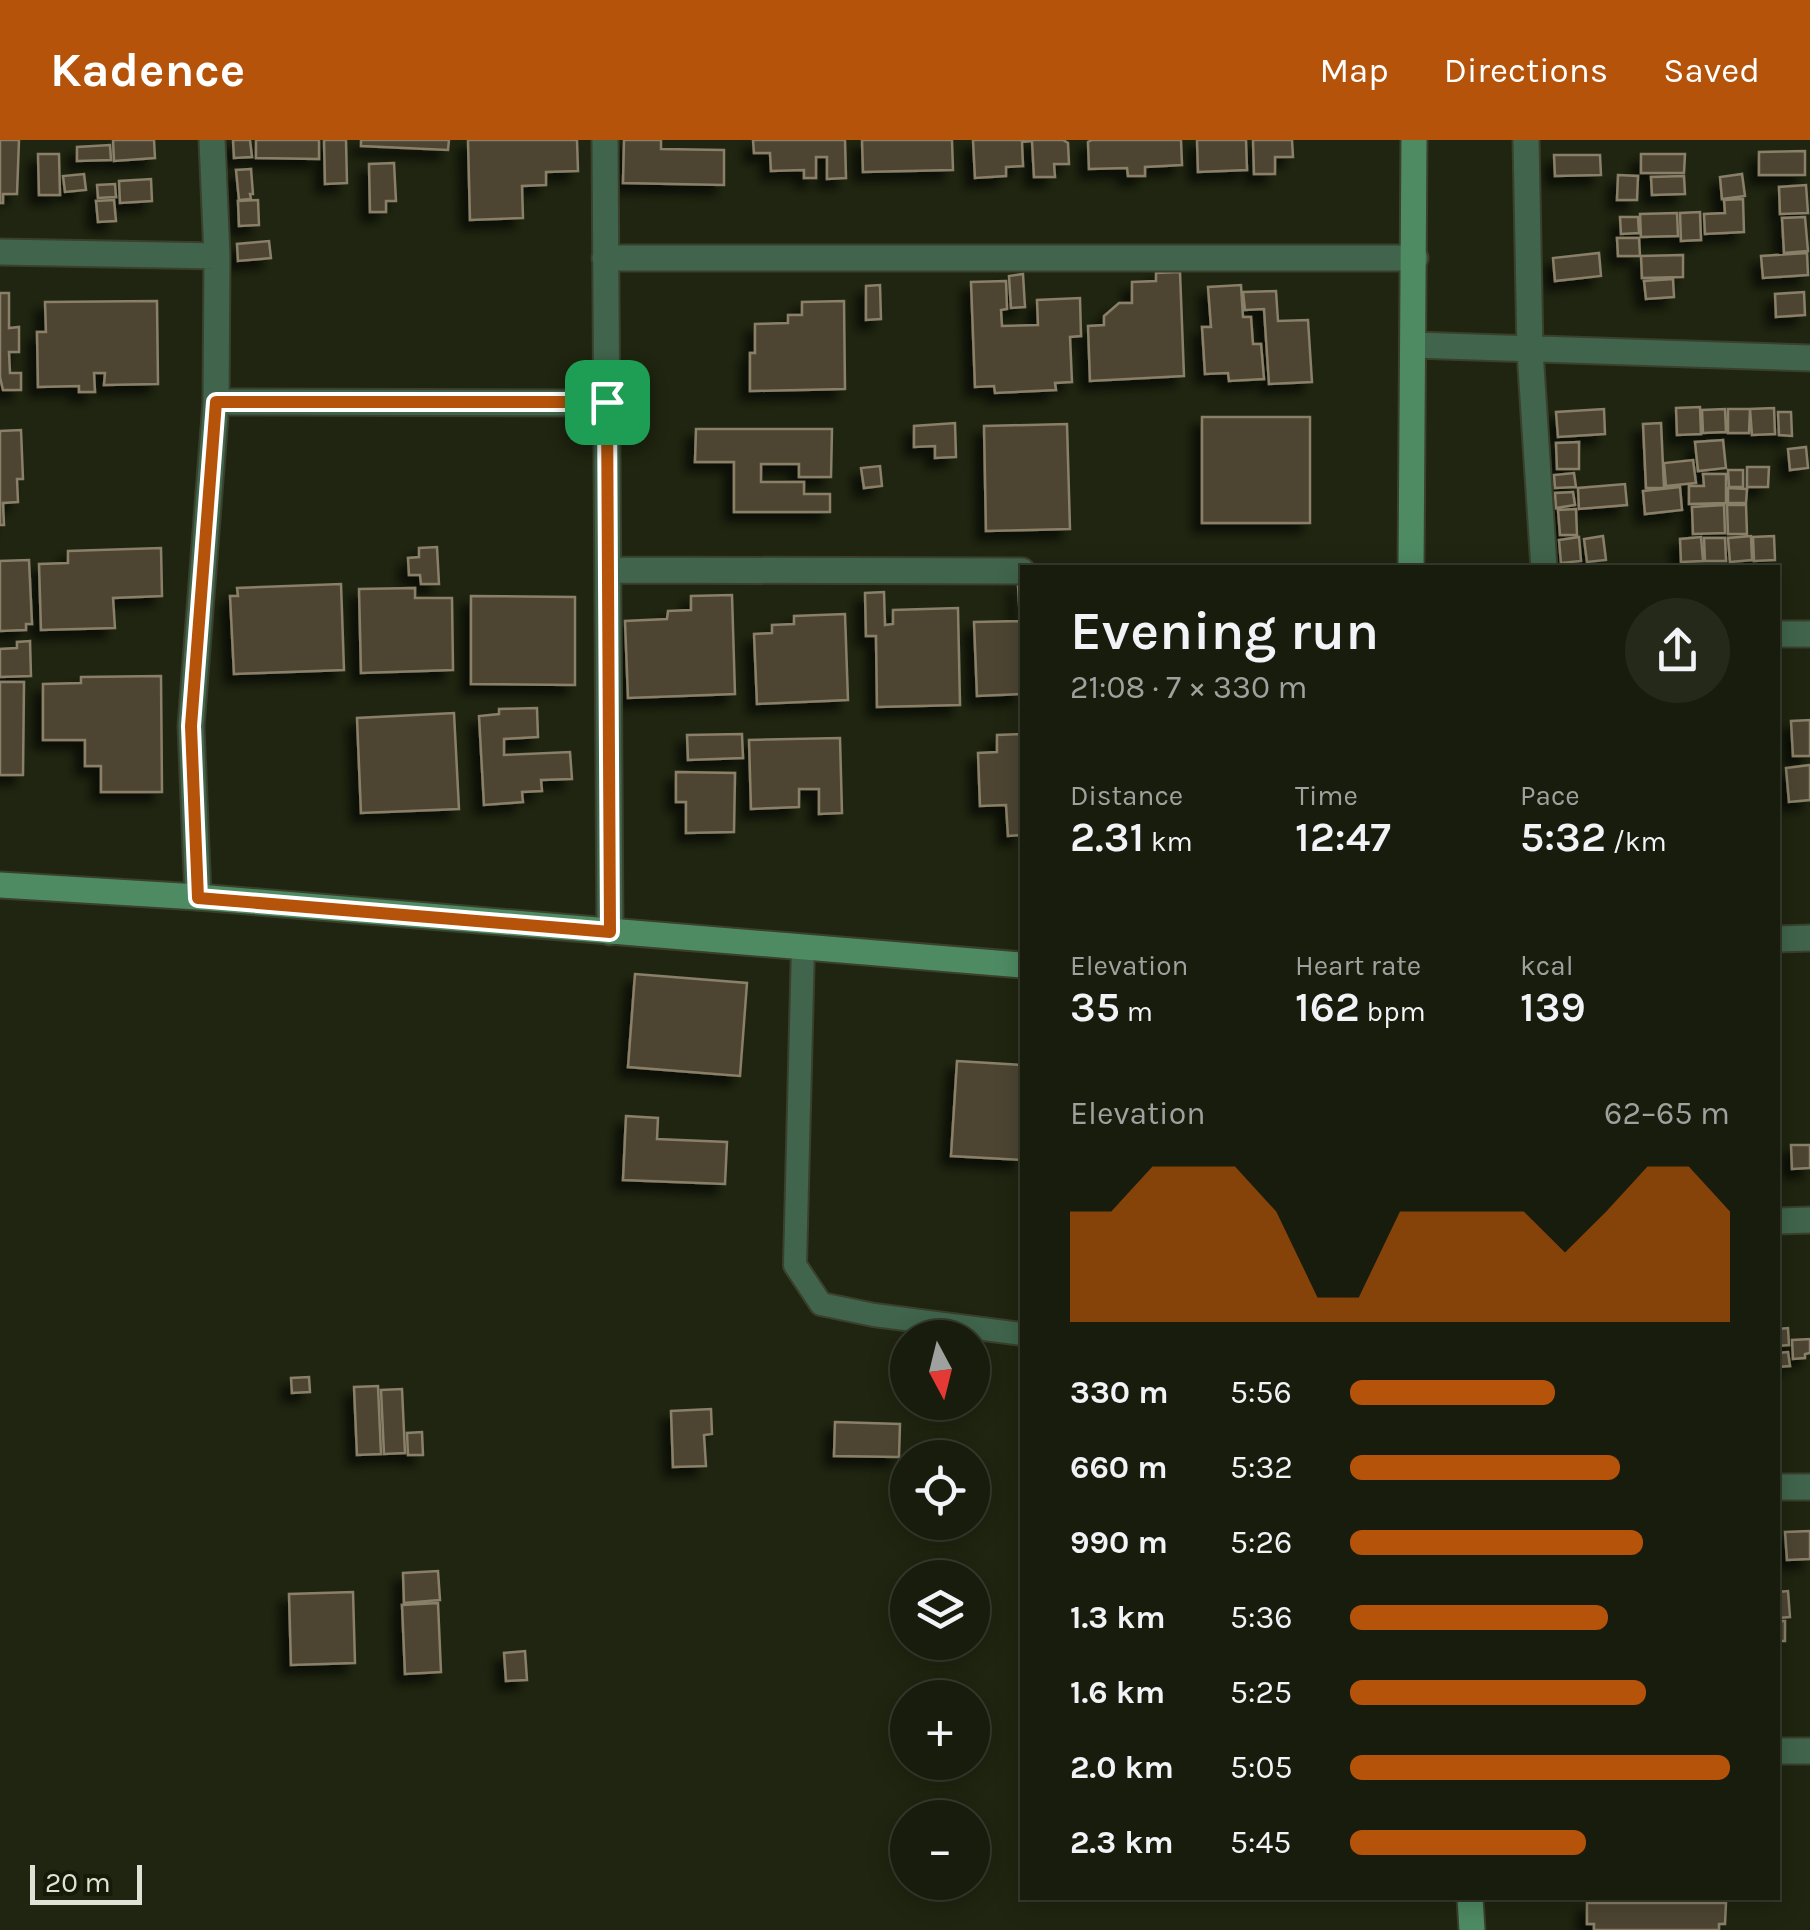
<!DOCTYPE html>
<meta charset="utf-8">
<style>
:root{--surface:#171c0c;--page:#24291a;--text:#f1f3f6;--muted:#9ea19d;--line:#363a2d;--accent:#b45309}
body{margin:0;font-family:Karla,sans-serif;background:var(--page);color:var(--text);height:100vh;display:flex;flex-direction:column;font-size:38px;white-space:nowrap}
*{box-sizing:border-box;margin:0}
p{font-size:32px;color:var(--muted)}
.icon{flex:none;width:55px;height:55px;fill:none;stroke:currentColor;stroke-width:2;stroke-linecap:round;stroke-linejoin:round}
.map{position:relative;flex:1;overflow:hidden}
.details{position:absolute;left:1020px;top:425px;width:760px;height:1335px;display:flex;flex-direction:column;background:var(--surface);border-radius:0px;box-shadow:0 5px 25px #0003,0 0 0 2px var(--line)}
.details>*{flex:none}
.needle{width:65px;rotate:173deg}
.controls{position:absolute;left:890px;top:1180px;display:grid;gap:20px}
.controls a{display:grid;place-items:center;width:100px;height:100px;border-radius:50%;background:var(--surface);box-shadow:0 5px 25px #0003,0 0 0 2px var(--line);font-size:50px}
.scale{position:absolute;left:30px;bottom:25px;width:112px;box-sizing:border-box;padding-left:10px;border:5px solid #dfe3d6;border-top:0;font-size:28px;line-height:35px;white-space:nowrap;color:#dfe3d6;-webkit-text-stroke:8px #161b07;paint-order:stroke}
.pin{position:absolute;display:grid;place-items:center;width:85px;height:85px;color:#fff;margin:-42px;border-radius:20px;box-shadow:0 5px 15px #0006}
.round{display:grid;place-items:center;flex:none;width:105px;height:105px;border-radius:52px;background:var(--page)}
.head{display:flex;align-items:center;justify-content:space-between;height:170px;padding:0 50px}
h1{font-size:55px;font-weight:600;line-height:75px}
.figures{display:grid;grid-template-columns:repeat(3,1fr);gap:15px;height:170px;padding:10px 50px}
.figures div{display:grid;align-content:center}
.figures b{font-size:42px;font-weight:600}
.figures small{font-size:28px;font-weight:400}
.figures p{font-size:28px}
.chart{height:280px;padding:20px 50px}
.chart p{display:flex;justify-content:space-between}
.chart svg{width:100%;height:180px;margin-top:10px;fill:var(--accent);opacity:.7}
ul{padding:0 50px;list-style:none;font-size:32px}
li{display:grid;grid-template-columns:160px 120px 1fr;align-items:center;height:75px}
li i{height:25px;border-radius:12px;background:var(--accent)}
header{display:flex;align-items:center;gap:60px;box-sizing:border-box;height:140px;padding:0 50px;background:var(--accent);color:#fff}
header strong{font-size:48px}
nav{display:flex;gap:55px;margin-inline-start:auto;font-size:35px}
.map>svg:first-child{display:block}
</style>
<header>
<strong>Kadence</strong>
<nav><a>Map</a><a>Directions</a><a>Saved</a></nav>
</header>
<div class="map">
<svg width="1810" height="1790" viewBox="0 0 1810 1790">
<defs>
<filter id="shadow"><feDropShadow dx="-9" dy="9" stdDeviation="5" flood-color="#0009"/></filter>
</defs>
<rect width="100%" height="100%" fill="#1f2510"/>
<path fill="#4e4530" stroke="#8a8069" stroke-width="2.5" filter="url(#shadow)" d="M0,0H19L17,54H3V63H0Z
M113,0H154L155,18L114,21Z
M233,0H250L252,17L234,18Z
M256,0H319V19L256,18Z
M324,0H346L347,43L325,44Z
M361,0H449L448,10L361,6Z
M468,0H577L578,31L546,32V45L522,46L523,78L470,80Z
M624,0H661V9L724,10V45L623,43Z
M753,0H845L846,38L827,39V17H816V38H804V30L771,31L770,13H754Z
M862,0H952L953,30L863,32Z
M973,0H1063L1068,3L1069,24H1054L1055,37H1034L1032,1L1022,2L1023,26L1006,27V36L975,38Z
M1092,0H1181L1182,25L1145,27V36H1128L1127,28L1089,29L1088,2Z
M1197,0H1246L1247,30L1198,32Z
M1253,0H1292L1293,17H1275V34H1254Z
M110,5L111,20L77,21V7Z
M1805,11V35H1759V12Z
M38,14H59L60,55H39Z
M1641,14H1685L1684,33H1641Z
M1554,15H1600L1601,35L1555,36Z
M394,23L396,61H386V72H370L369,24Z
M251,29L253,54H250L251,59L239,60L236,30Z
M84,34L86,50L65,52L63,36Z
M1742,34L1745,56L1722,59L1720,37Z
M1618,35L1638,36L1637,60H1617Z
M1684,36L1685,54L1652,55L1651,37Z
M151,39L152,61L120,63L119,41Z
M115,44L116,57L98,58L97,45Z
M1806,45L1808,73L1780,74L1779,47Z
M1743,59L1744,92L1705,94L1704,74L1725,73L1724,60Z
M114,60L116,81L98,82L96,61Z
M258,60L259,85L239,86L238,61Z
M1700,72L1701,100L1681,101L1680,73Z
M1677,73L1678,96L1641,97L1640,74Z
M1620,77H1638L1639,93L1621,94Z
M1805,77L1808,111L1784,113L1782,78Z
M1617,98H1639L1640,116H1618Z
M269,101L271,118L238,121L237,104Z
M1599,113L1601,136L1555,141L1553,118Z
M1807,113L1808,135L1763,138L1761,116Z
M1683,115V137L1642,138L1641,116Z
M1180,132L1184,236L1090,241L1088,186L1104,185V176L1119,163H1132V142L1156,141V133Z
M1023,134L1025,167L1011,168L1009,136Z
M1673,139L1674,157L1646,159L1644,141Z
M1006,141L1007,169L1001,170L1002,186L1038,185L1037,160L1080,158L1081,196L1070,197L1072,242L1055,243L1056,250L995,253L994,246L975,247L971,142Z
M880,145L881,179L866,180V146Z
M1241,145L1243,177H1251L1253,204H1261L1264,239L1229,241L1228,233L1205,234L1202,187H1211L1208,147Z
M1276,151L1278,181L1308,180L1312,242L1269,244L1264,169L1245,170L1243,152Z
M1804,152L1805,175L1776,177L1775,154Z
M0,153H9V188L19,187V212H9L10,233H21V250H3L0,237Z
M157,161L158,244L104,245L105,233H94L95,252H79V246L38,247L37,192H46L45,162Z
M844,161L845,249L750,251V213H755V184L788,183V175H802V162Z
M1700,267L1701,294L1677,295L1676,268Z
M1774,268L1775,294L1752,295L1750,269Z
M1604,269L1605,294L1558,297L1556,272Z
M1725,269L1726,292L1703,293L1702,270Z
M1728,269H1750L1749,293H1728Z
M1778,272H1791L1792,296L1779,295Z
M1202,277H1310V383H1202Z
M955,283L956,317L935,318V306L914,307V286Z
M1661,283L1664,348H1646L1643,284Z
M1067,284L1070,389L986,391L984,286Z
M696,289H832L831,337H799V324H761V342H804V354H830V372H734V322H695Z
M21,290L23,339H17L18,362L3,363L4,385H0V291Z
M1723,300L1726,328L1698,331L1695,302Z
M1579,302V329H1557L1556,303Z
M1806,307L1808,328L1790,330L1788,309Z
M1693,320L1696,343L1666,346L1664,323Z
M880,326L882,346L864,348L861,328Z
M1747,327H1769L1768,347H1747Z
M1728,330H1743V347H1729Z
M1574,333L1576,347L1555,348L1554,335Z
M1703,334H1726V363L1689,364V346H1704Z
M1625,344L1627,365L1579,369L1578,348Z
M1680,347L1682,370L1645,374L1643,351Z
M1728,348L1747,349L1746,363H1728Z
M1573,352L1575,365L1556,368L1555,353Z
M1724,365L1725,393L1693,394L1692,367Z
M1727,365H1746L1747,394H1728Z
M1576,369L1577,395H1560L1558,370Z
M1603,396L1606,420L1587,422L1584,399Z
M1751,396L1752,420L1730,422L1728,398Z
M1774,396L1775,420L1754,421L1753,397Z
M1579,397L1581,421L1561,423L1559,400Z
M1701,397L1703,421L1681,422L1680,399Z
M1704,398H1725L1726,421H1705Z
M437,407L439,444H421L420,435H409L408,418L419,417V408Z
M161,408L162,456L113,458L115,488L41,490L39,424L68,423V411Z
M29,420L32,484H26V490L0,491V421Z
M341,444L344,530L234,534L230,456H238L237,448Z
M1018,445H1022V554L977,556L974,482L1020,481Z
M415,448V458H452L453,530L361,533L359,449Z
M884,452L885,485L893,484V470L958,468L960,565L877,567L876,496H866L865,453Z
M732,455L735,554L628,558L625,481L667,479L668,471L691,470V456Z
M471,456L575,457V545L471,544Z
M845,474L848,560L757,564L754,494L772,493V485L794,484V476Z
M30,501L31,536L0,537V509L17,508V502Z
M161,536L162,652H101V626H85V600H43V544L81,543V537Z
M0,542H24L23,635H0Z
M537,568L538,597L504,599V615L570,612L572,639L541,640L542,651L522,652L523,662L484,665L479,576L499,574V569Z
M454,573L459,669L361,673L357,578Z
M1810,580V616H1793L1791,581Z
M742,594L743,618L688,620L687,595Z
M1022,594V695L1008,696L1006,665L980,666L978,613L997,612V595Z
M840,598L842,673L819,674V649H799V667L751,669L749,600Z
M1810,625V660L1789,662L1786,628Z
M676,632L735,633L734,692L686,693V662H676Z
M635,834L747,843L740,936L628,927Z
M957,921L1022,925V1020L951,1016Z
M626,976L658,978L657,999L727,1002L725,1044L623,1040Z
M1791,1005H1810V1028L1792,1029Z
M1788,1188L1789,1205L1778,1206V1189Z
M1810,1199V1213L1805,1214V1218L1793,1219L1792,1200Z
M1788,1212L1790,1226L1778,1227V1213Z
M309,1237L310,1252L292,1253L291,1238Z
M378,1246L381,1314L357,1315L354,1247Z
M402,1249L405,1313L384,1314L381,1250Z
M711,1269L712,1294L704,1295L706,1326L673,1327L671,1271Z
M835,1282L900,1284L899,1317L834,1316Z
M422,1292L423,1315H408L407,1293Z
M1810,1391V1419L1787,1420L1785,1392Z
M438,1431L440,1460L404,1463L403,1433Z
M1788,1451L1790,1477L1778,1478V1452Z
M353,1452L355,1523L291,1525L289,1454Z
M438,1463L441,1532L405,1534L402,1465Z
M1778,1481H1785V1501H1778Z
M525,1511L527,1540L506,1541L504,1513Z
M1587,1763H1726L1725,1784H1719V1790H1594V1784H1587Z"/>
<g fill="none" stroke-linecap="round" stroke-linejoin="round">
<defs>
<path id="lane" d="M803,807L795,1125L821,1164L874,1175L1022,1194"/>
<path id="street" d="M212,0L217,116
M605,0L610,792
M1526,0L1530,211L1544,428
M0,112L217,116L216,262L191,586L198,757
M605,118H1415
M1414,205L1810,218
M216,262L607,263
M608,430L1022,431
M1778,494H1810
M1778,799L1810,798
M1778,1081L1810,1080
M1778,1347H1810
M1778,1611H1810"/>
<path id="secondary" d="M1411,428L1414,0
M0,745L198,757L1022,825
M1470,1758L1472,1790"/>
</defs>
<use href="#lane" stroke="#3a402c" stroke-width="26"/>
<use href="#street" stroke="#3a402c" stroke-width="29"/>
<use href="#secondary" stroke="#3a402c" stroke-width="29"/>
<use href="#lane" stroke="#40654c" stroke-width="22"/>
<use href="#street" stroke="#40654c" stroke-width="25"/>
<use href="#secondary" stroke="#4e8b63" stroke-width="25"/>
</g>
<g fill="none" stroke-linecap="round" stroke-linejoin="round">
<defs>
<path id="route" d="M216,262H607L610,792L198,758L191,586Z"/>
</defs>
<use href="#route" stroke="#fff" stroke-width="20"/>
<use href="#route" stroke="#b45309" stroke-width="12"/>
</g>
</svg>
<div class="controls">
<a><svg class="needle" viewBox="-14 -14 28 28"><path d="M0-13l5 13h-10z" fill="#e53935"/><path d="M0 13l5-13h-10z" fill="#9ea19d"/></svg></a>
<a><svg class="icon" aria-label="locate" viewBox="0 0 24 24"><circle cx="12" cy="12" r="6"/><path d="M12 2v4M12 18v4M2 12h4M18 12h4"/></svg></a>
<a><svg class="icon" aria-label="layers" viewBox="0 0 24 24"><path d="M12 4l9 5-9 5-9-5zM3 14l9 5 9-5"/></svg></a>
<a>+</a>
<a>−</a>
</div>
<div class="scale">20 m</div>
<div class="pin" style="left:607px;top:262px;background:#1e9e55"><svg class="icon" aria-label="arrive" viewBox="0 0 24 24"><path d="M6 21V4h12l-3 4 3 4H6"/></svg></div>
<section class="details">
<div class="head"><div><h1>Evening run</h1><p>21:08 · 7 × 330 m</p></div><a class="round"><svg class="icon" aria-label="share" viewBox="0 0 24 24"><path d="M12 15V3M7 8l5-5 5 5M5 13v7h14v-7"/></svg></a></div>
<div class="figures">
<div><p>Distance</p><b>2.31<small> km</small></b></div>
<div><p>Time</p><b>12:47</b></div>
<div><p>Pace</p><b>5:32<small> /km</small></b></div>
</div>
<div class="figures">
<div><p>Elevation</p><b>35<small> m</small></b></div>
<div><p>Heart rate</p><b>162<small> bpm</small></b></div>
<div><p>kcal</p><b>139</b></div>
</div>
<div class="chart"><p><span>Elevation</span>62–65 m</p>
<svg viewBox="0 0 160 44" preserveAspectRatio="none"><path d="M0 44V17L10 17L20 6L30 6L40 6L50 17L60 38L70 38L80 17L90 17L100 17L110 17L120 27L130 17L140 6L150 6L160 17V44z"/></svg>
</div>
<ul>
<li><b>330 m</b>5:56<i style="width:54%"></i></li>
<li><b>660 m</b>5:32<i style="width:71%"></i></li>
<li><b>990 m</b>5:26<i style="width:77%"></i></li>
<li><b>1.3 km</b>5:36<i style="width:68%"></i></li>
<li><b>1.6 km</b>5:25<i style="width:78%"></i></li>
<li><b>2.0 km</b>5:05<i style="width:100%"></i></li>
<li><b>2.3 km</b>5:45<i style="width:62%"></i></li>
</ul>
</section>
</div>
